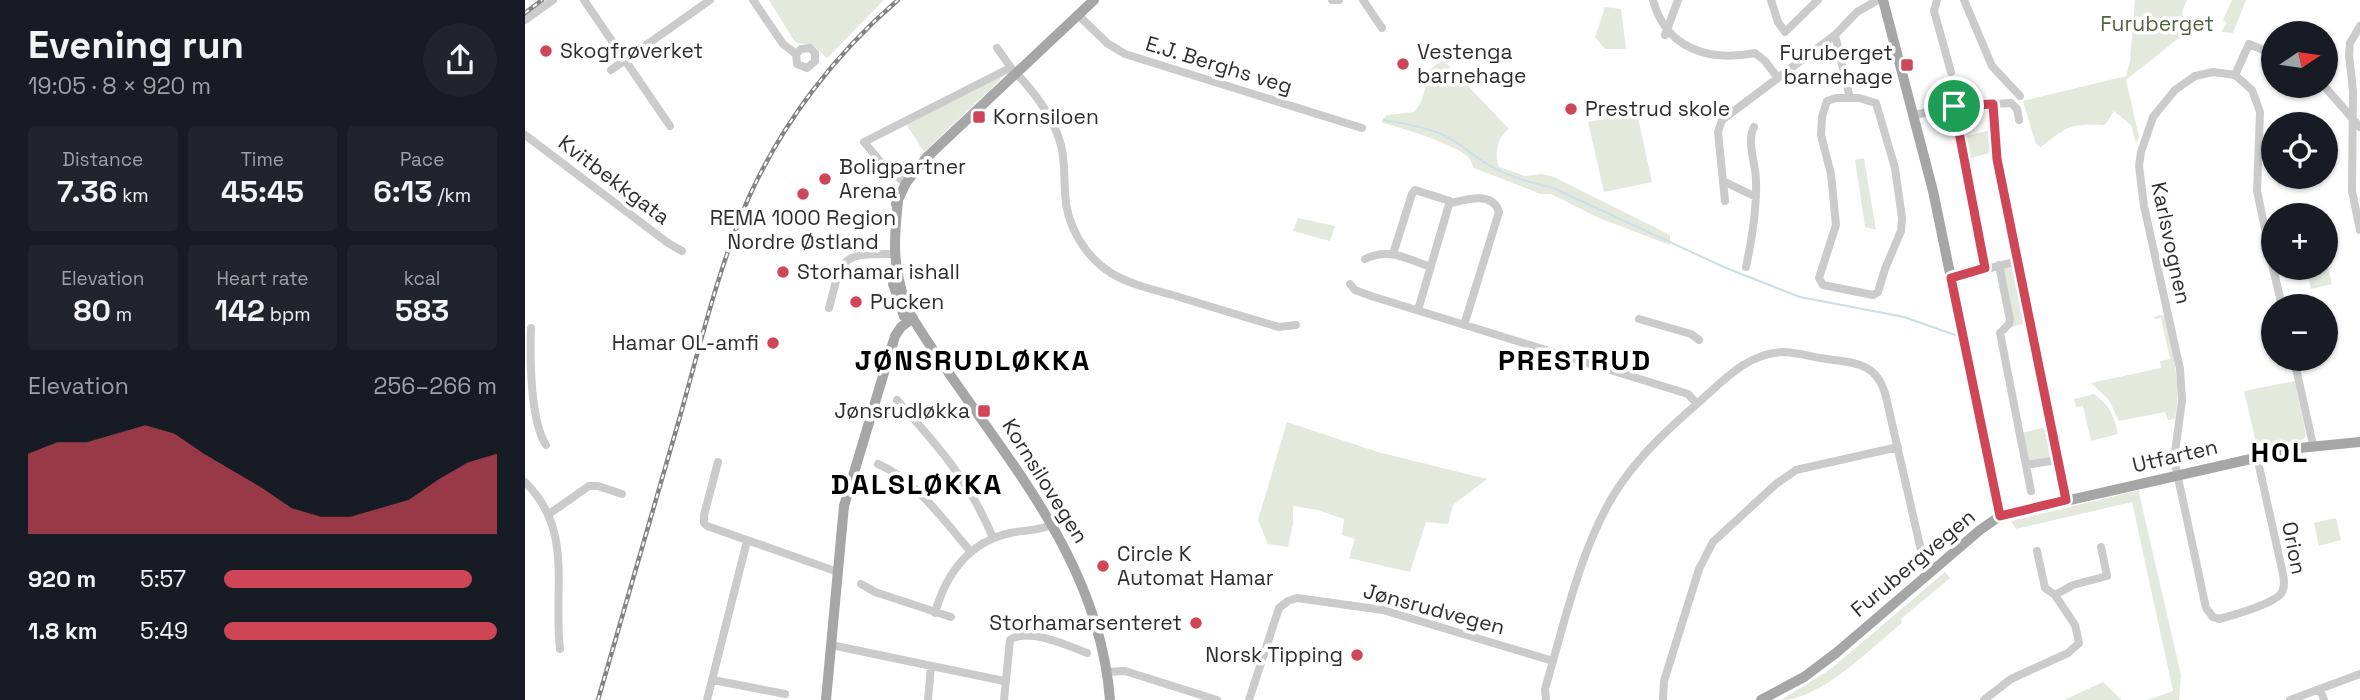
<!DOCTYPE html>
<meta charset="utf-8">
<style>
:root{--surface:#171b24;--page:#20242c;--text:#f1f3f6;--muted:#9ea1a6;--accent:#cf4657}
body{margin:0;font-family:"Space Grotesk",sans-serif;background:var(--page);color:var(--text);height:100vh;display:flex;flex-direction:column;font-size:26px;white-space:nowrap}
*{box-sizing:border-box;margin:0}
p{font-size:23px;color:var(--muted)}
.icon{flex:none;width:38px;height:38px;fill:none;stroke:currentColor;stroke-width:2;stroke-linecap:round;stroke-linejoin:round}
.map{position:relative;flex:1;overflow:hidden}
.details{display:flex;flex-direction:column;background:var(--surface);width:525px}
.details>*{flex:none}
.needle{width:46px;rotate:77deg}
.fabs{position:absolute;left:1736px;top:21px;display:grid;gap:14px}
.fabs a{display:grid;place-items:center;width:77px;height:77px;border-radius:50%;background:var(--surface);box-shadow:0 2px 5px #0004;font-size:35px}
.pin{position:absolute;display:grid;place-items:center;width:60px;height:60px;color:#fff;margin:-30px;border:4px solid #fff;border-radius:50%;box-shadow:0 2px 7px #0007}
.round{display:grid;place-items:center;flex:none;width:74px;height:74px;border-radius:37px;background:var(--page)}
.head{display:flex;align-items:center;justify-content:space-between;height:119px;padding:0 28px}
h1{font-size:38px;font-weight:700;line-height:52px}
.stats{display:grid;grid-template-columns:repeat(3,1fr);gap:10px;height:119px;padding:7px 28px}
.stats div{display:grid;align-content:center;border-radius:7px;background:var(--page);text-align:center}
.stats b{font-size:30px;font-weight:700}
.stats small{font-size:19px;font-weight:400}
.stats p{font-size:19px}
.chart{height:196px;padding:14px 28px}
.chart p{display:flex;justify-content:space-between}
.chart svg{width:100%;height:126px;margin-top:7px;fill:var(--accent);opacity:.7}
ul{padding:0 28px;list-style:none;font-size:23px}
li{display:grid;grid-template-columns:112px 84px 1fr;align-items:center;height:52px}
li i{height:18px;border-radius:9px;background:var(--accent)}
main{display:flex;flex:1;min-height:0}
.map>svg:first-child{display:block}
</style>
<main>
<section class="details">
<div class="head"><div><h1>Evening run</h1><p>19:05 · 8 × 920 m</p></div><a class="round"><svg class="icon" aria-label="share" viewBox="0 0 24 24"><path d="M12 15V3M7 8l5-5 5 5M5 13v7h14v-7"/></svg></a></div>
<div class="stats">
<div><p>Distance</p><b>7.36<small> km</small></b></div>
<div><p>Time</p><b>45:45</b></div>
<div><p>Pace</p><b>6:13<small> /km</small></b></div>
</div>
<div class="stats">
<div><p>Elevation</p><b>80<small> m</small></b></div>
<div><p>Heart rate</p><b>142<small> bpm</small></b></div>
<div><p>kcal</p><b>583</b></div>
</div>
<div class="chart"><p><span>Elevation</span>256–266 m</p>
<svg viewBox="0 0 160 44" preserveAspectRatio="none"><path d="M0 44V16L10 12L20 12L30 9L40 6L50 9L60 16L70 22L80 28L90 35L100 38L110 38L120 35L130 32L140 25L150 19L160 16V44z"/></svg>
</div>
<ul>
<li><b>920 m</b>5:57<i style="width:91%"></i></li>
<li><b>1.8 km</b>5:49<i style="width:100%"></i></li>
</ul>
</section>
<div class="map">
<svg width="1835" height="700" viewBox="0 0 1835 700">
<rect width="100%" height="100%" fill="#fff"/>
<path fill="#e4e9dd" d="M244,0H359L302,58L289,46L270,42Z
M1610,0H1662L1657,11L1659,34L1601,80L1614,137L1611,143L1606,125L1589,111L1580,125C1544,124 1544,125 1516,147L1511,144L1498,101L1601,76L1605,61Z
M1707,0H1721L1708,33L1696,32L1702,23L1698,20Z
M1080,7L1096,9L1101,49H1080L1070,37Z
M919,61L984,129C972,137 969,154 974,167L1000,176L1017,174L1029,177L1145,235V245L1074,218L1026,194H1016L949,168C949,167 945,159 944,158C931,144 876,128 856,122L862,115L889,112C908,92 892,70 919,61Z
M474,78L476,79L399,152L381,124Z
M1112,113L1127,182L1079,192L1063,122Z
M1466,130L1469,152L1442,159L1437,137Z
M1339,158L1351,230L1340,227L1330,160Z
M773,218L810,226L805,241L768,231Z
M1801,259L1807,284L1786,289L1781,268H1801Z
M1487,267L1491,268L1504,323L1485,327L1477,269Z
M1635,315L1640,316C1647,351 1657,383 1650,419L1643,420L1640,412L1594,421L1584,400L1566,383L1636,368L1635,361L1645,359L1636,318L1630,319L1629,317Z
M1770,381L1781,435L1779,439L1733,451L1719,391Z
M1569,394C1585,405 1589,416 1593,434L1566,441L1558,406L1551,407L1549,399Z
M762,422L853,452L962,479L928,505L923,524L901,522L885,572L824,558L830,539L817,535L819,519L793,510L768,506V524L763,547L743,544L733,520Z
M1520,427L1525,453H1529L1530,455L1526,458L1504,461L1501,457L1497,433Z
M1615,490L1614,493L1656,675L1654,700H1622L1648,691L1607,502L1491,529L1486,521Z
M1811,518L1816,540L1794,546L1789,523Z
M1420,572L1425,578L1376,619L1377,623C1347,647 1296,700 1256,700L1307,668Z
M1578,682L1597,700H1539Z"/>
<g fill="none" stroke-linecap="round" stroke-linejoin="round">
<path stroke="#ccdee7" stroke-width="2" d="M859,120C880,124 902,127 922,137C937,144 948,156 962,164C982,176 1005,183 1028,188L1201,268L1275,297L1379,317L1430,335"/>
<path stroke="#cbcbcb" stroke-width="8" d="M59,0L145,126
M228,0L258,44L271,54L272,64L282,68L290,61V53L285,48L276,49L271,54
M807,0H814
M838,0L857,28
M1128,0C1141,49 1184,62 1230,53L1240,61L1253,78
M1246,0L1253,22L1260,32L1293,0
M1412,0L1409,11L1426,72
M1439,0L1467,66L1495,96
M553,15L582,43L600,54L837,128
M0,20L28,0
M1835,26L1825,43L1824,55L1828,91L1827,191L1835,230
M1140,35L1153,0
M1310,35L1325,98
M472,48L487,69
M86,70L185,0
M1710,75L1724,44L1748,54
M1799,86L1835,127
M1311,98H1334L1351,103L1370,168L1377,218L1376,231L1360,269L1353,292L1348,295L1298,285L1294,278L1311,225L1306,174L1296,135L1297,117L1302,101Z
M1468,104L1472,159L1541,501
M1429,106L1460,268
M1390,115L1429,106L1486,103L1492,109L1494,120
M0,135L143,243L157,251
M1198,181L1231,197
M381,183L360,167L339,142L481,70L487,69C508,90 528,116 536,145C540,161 539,176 540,193C541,224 559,256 586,273C606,285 630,290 651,296C686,307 720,317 754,327L771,325
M1200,201L1193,132L1197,120L1310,35L1332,12L1353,0
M926,203C942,199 968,191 974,212L939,325
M868,254L887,194L890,190L925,201L893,310
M840,259C865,247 881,259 906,267
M1474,265L1485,320L1484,324L1475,333L1506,491
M1221,267C1227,239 1232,210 1231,181C1231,163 1221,143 1229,127
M1748,268L1757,306
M1426,278L1493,261
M825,284L830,290L846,296L1163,394L1172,404
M304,308C317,259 313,253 368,254
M1114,319L1166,334L1174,340
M6,328C5,358 5,420 21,445
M1769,359L1788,445
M372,400C413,446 444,480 468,538
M1732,457L1758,574C1759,580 1760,586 1757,592C1752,603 1706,616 1694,619L1688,617L1681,608L1649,459L1657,401L1655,369L1619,206L1614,166L1616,152L1628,117L1650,90L1670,76L1688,72L1710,75L1727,90L1735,112L1732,191L1748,267
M193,462L179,515V523L182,526L313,572
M353,464C392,481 419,521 446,552
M1501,465L1533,460
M0,482C49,530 28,588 35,649
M24,514L64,486H73L97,494
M1512,551L1520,588L1530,595
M336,584L350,592L426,617
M410,613C421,574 444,542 485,533C499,530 515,531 528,524
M306,645L479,681
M581,672L600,671L692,700
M188,680L260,694
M1795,689L1799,700
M182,700L222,541
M403,700L406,666
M479,700L485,640C502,627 544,646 562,653
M724,700L754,608L763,601L772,598L858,610L1028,661
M1021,700L1020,689C1039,625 1056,544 1093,488C1115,455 1143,429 1173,403C1198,381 1222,353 1258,352C1270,352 1283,356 1295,358C1328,363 1352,361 1361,397L1395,546L1398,557L1408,571
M1138,700L1139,681L1174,569L1188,542L1251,484L1271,470L1373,447
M1459,700L1486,679L1543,653L1554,643L1550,625L1530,595L1548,585L1582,576L1576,547
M1765,700L1835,674"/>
<path stroke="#a6a6a6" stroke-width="10" d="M1358,0L1408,191L1475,516
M373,201C368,246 368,266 382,309C458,437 573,543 585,700
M371,204L381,183L401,158L569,0
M368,284L379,316
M301,700L319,506L370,336L376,327L388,318
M1236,700L1279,677L1311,653L1455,530L1475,516L1774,448L1835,442"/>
<defs>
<path id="rail" d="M0,13L17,0
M73,700C100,607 127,513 154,420C175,346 193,268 224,197C258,122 310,54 373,0"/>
</defs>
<use href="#rail" stroke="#838383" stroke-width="4.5"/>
<use href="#rail" stroke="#fff" stroke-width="2" stroke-dasharray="5" stroke-linecap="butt"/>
</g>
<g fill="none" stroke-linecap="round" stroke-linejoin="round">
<defs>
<path id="route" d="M1468,104L1472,159L1541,500L1475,516L1426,278L1460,268L1429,106Z"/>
</defs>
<use href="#route" stroke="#fff" stroke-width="14"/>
<use href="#route" stroke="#cf4657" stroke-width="9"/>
</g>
<g fill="#cf4657" stroke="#fff" stroke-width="2.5">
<circle cx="21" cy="51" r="7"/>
<circle cx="878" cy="64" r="7"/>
<rect x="1375" y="58" width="14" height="14" rx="3.5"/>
<circle cx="1046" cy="109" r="7"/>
<rect x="447" y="110" width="14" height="14" rx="3.5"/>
<circle cx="300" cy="179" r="7"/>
<circle cx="278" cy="194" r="7"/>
<circle cx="258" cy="272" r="7"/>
<circle cx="331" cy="302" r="7"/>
<circle cx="248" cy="343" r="7"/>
<rect x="452" y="404" width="14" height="14" rx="3.5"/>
<circle cx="578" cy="566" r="7"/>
<circle cx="671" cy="623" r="7"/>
<circle cx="832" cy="655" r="7"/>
</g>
<g text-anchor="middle" stroke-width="7" stroke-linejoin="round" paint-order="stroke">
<g font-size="21" fill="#536441" stroke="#fff">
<text x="1632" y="31">Furuberget</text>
</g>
<g font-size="21" fill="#2e2e2e" stroke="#fff" text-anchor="start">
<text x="35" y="58">Skogfrøverket</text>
<text x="892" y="59">Vestenga<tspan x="892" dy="24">barnehage</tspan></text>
<text x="1368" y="60" text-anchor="end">Furuberget<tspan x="1368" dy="24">barnehage</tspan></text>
<text x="1060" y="116">Prestrud skole</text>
<text x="468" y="124">Kornsiloen</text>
<text x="314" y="174">Boligpartner<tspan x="314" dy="24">Arena</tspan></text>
<text x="278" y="225" text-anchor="middle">REMA 1000 Region<tspan x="278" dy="24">Nordre Østland</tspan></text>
<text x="272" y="279">Storhamar ishall</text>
<text x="345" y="309">Pucken</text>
<text x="234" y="350" text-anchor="end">Hamar OL-amfi</text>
<text x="445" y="418" text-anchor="end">Jønsrudløkka</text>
<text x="592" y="561">Circle K<tspan x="592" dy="24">Automat Hamar</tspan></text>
<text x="657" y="630" text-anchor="end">Storhamarsenteret</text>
<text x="818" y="662" text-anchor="end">Norsk Tipping</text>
</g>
<g font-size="21" fill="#2e2e2e" stroke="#fff">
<text transform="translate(694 65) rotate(17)" y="7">E.J. Berghs veg</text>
<text transform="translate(89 180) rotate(37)" y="7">Kvitbekkgata</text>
<text transform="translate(1646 243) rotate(78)" y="7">Karlsvognen</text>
<text transform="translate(1650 456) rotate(-13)" y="7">Utfarten</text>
<text transform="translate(520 481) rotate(58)" y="7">Kornsilovegen</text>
<text transform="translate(1769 548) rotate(79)" y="7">Orion</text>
<text transform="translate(1388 563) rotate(-40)" y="7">Furubergvegen</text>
<text transform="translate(909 609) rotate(15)" y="7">Jønsrudvegen</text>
</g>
<g font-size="28" font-weight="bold" letter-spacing="2" fill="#000" stroke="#fff">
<text x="448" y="370">JØNSRUDLØKKA</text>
<text x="1050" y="370">PRESTRUD</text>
<text x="1755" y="462">HOL</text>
<text x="392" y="494">DALSLØKKA</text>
</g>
</g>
</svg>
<div class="fabs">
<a><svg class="needle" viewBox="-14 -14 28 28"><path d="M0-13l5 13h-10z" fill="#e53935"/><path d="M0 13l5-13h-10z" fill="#9ea1a6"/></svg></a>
<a><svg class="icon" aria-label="locate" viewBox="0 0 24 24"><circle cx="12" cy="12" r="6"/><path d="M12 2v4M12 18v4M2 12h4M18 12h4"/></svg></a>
<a>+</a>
<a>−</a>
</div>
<div class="pin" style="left:1429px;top:106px;background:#1e9e55"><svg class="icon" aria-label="arrive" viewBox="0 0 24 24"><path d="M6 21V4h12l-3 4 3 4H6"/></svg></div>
</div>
</main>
